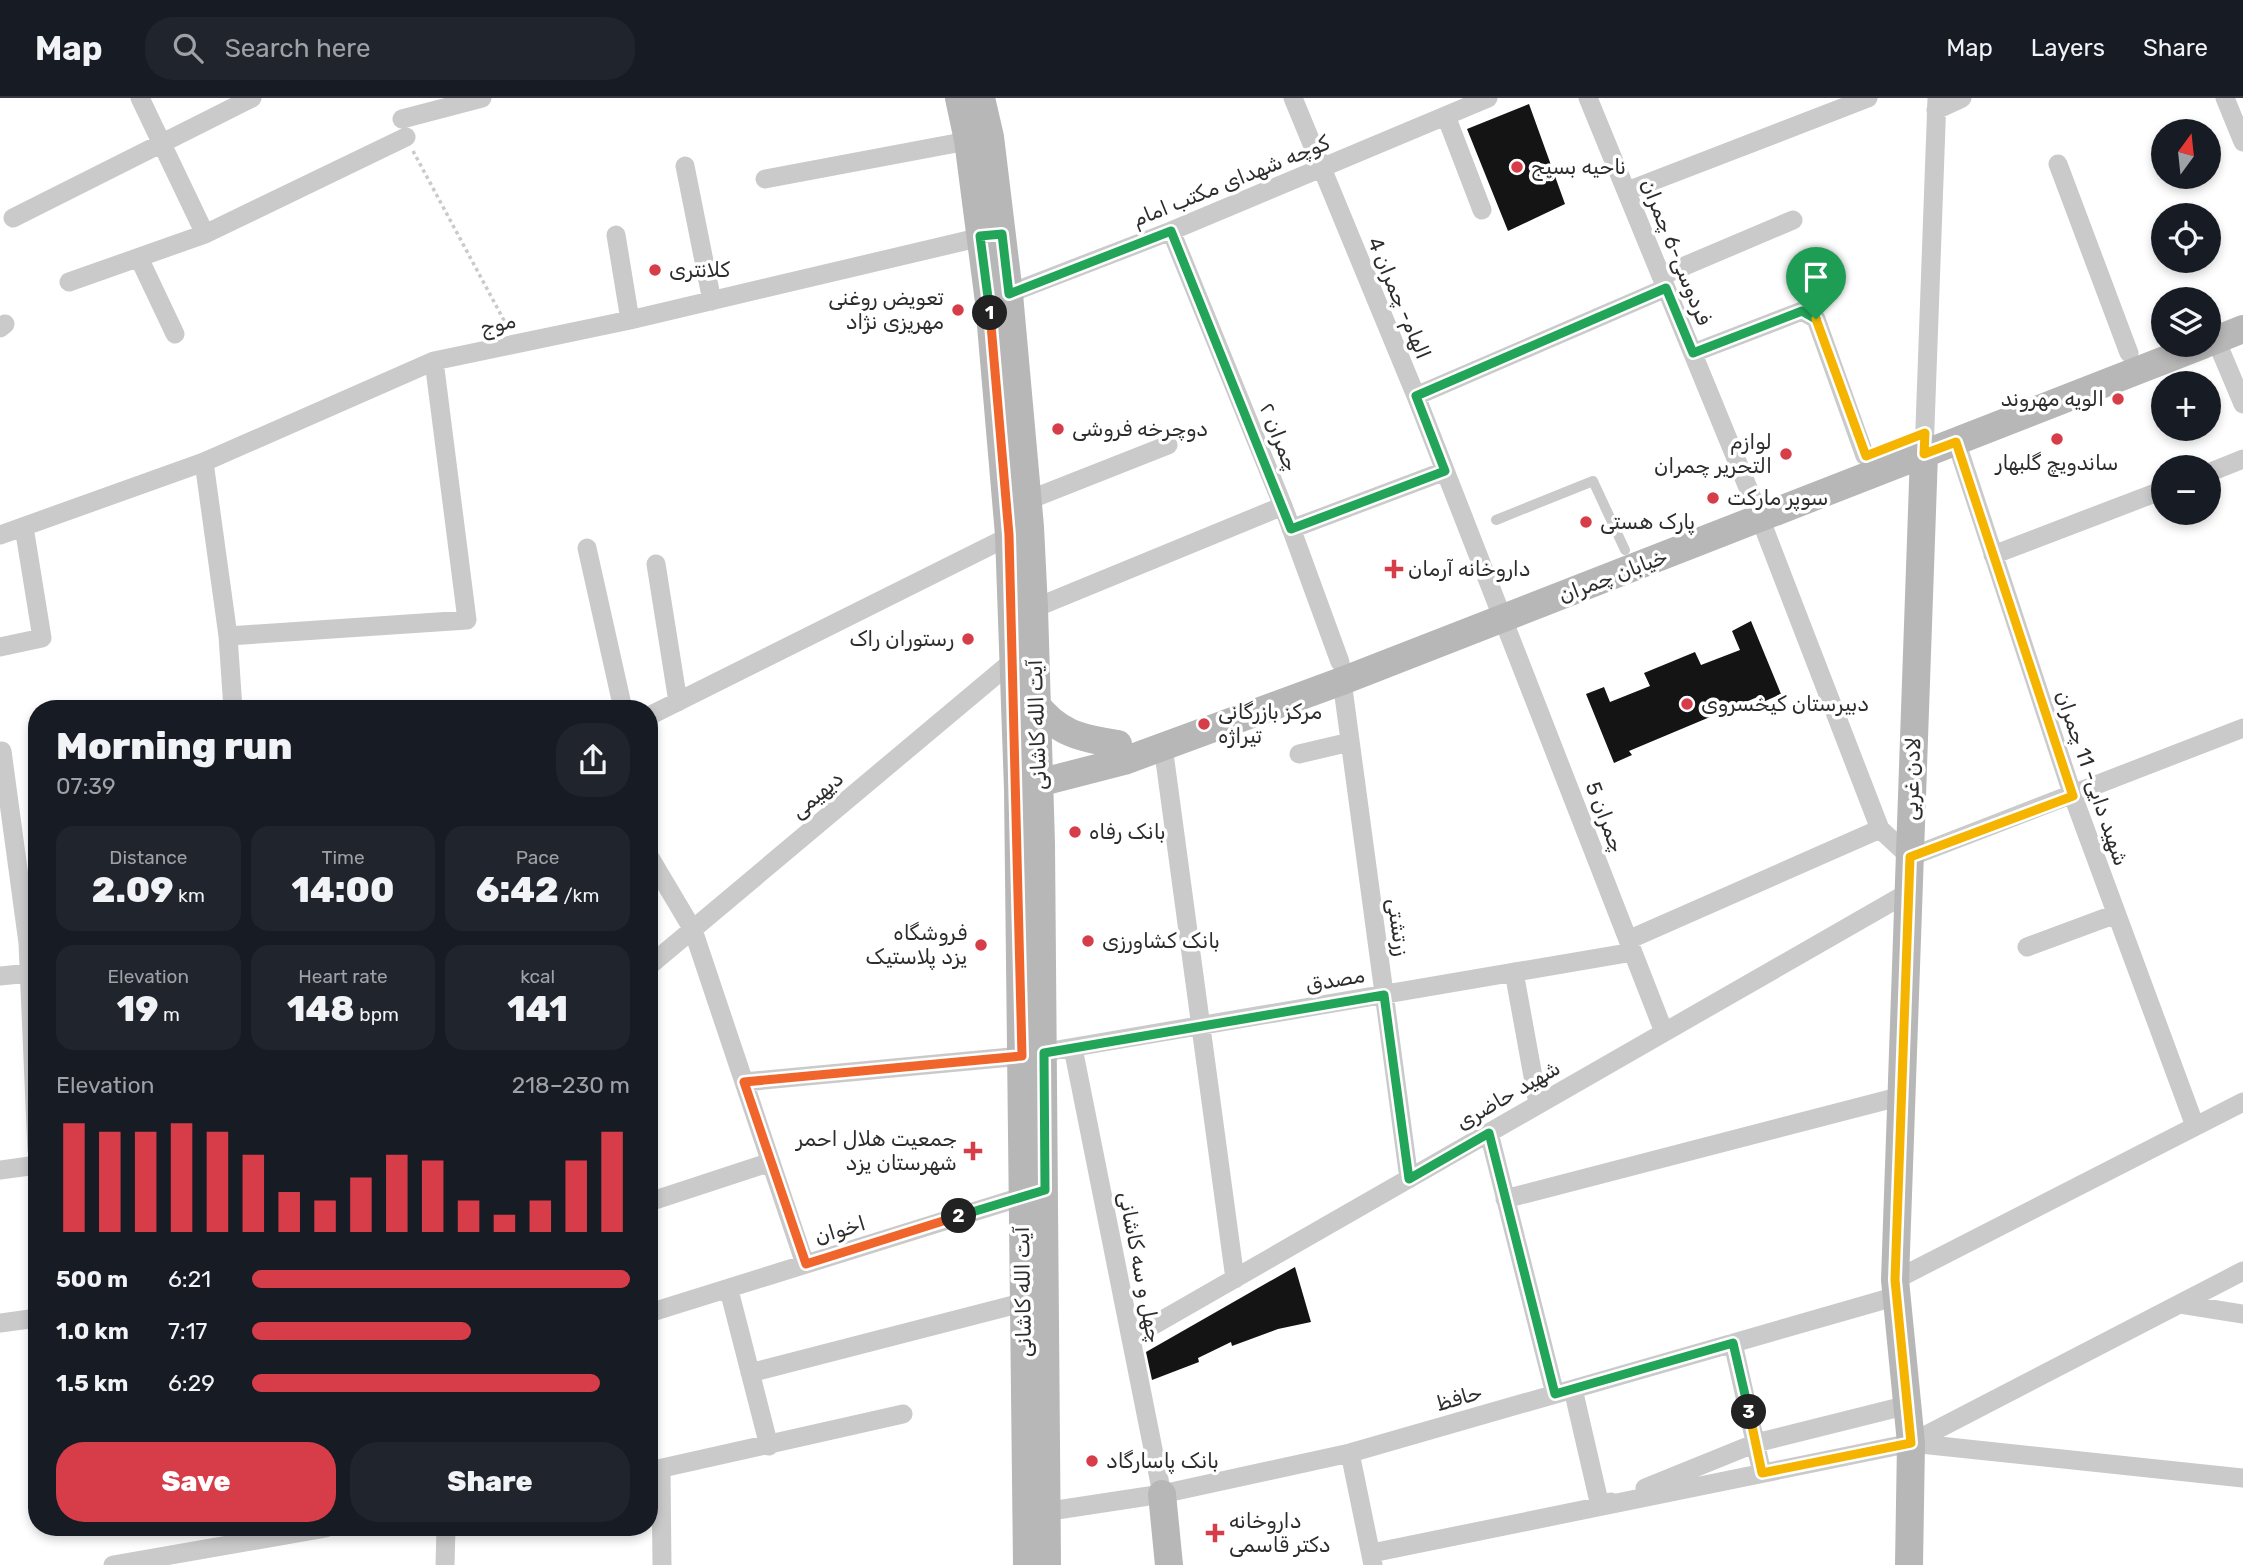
<!DOCTYPE html>
<meta charset="utf-8">
<style>
:root{--surface:#171b24;--page:#20242c;--text:#f1f3f6;--muted:#9ea1a6;--line:#363941;--accent:#d63d49}
body{margin:0;font-family:Rubik,"Noto Naskh Arabic",sans-serif;background:var(--page);color:var(--text);height:100vh;display:flex;flex-direction:column;font-size:26px;white-space:nowrap}
*{box-sizing:border-box;margin:0}
p{font-size:23px;color:var(--muted)}
.icon{flex:none;width:38px;height:38px;fill:none;stroke:currentColor;stroke-width:2;stroke-linecap:round;stroke-linejoin:round}
.map{position:relative;flex:1;overflow:hidden}
.details{position:absolute;left:28px;top:602px;width:630px;height:836px;display:flex;flex-direction:column;background:var(--surface);border-radius:28px;box-shadow:0 4px 10px #0003}
.details>*{flex:none}
.needle{width:46px;rotate:15deg}
.buttons{position:absolute;left:2151px;top:21px;display:grid;gap:14px}
.buttons a{display:grid;place-items:center;width:70px;height:70px;border-radius:50%;background:var(--surface);box-shadow:0 4px 10px #0003;font-size:35px}
.pin{position:absolute;display:grid;place-items:center;width:60px;height:60px;color:#fff;margin:-72px -30px;border-radius:50% 50% 50% 0;rotate:-45deg;box-shadow:0 0 7px #0007}
.pin .icon{rotate:45deg}
.km{position:absolute;width:35px;height:35px;margin:-18px;border-radius:50%;background:#222;color:#fff;font-size:19px;line-height:35px;text-align:center}
.round{display:grid;place-items:center;flex:none;width:74px;height:74px;border-radius:28px;background:var(--page)}
.overview{display:flex;align-items:center;justify-content:space-between;height:119px;padding:0 28px}
h1{font-size:38px;font-weight:800;line-height:52px}
.metrics{display:grid;grid-template-columns:repeat(3,1fr);gap:10px;height:119px;padding:7px 28px}
.metrics div{display:grid;align-content:center;border-radius:18px;background:var(--page);text-align:center}
.metrics b{font-size:35px;font-weight:800}
.metrics small{font-size:19px;font-weight:400}
.metrics p{font-size:19px}
.chart{height:196px;padding:14px 28px}
.chart p{display:flex;justify-content:space-between}
.chart svg{width:100%;height:126px;margin-top:7px;stroke:var(--accent);stroke-width:6}
.cta{display:flex;gap:14px;margin-top:auto;padding:14px 28px}
.cta a{flex:1;height:80px;border-radius:28px;background:var(--accent);color:#fff;font-size:28px;font-weight:800;line-height:80px;text-align:center}
.cta a+a{background:var(--page);color:var(--text)}
ul{padding:0 28px;list-style:none;font-size:23px}
li{display:grid;grid-template-columns:112px 84px 1fr;align-items:center;height:52px}
li i{height:18px;border-radius:9px;background:var(--accent)}
header{display:flex;align-items:center;gap:42px;box-sizing:border-box;height:98px;padding:0 35px;background:var(--surface);border-bottom:2px solid var(--line)}
header strong{font-size:33px}
nav{display:flex;gap:38px;margin-inline-start:auto;font-size:24px}
.search{width:490px;height:63px;background:var(--page);display:flex;align-items:center;gap:18px;box-sizing:border-box;padding:0 24px;border-radius:28px;color:var(--muted);font-size:26px}
.map>svg:first-child{display:block}
</style>
<header>
<strong>Map</strong>
<div class="search"><svg class="icon" aria-label="search" viewBox="0 0 24 24"><circle cx="10" cy="10" r="6"/><path d="M15 15l6 6"/></svg>Search here</div>
<nav><a>Map</a><a>Layers</a><a>Share</a></nav>
</header>
<div class="map">
<svg width="2243" height="1467" viewBox="0 0 2243 1467">
<rect width="100%" height="100%" fill="#fff"/>
<path fill="#141414" d="M1529,6L1565,106L1508,133L1467,31Z
M1751,523L1781,596L1763,604L1760,598L1629,653L1632,657L1614,665L1586,596L1604,589L1610,604L1650,588L1644,575L1695,554L1701,567L1740,552L1732,533Z
M1295,1169L1311,1224L1278,1231L1232,1248L1231,1244L1198,1260L1199,1264L1152,1282L1146,1254Z"/>
<g fill="none" stroke-linecap="round" stroke-linejoin="round">
<path stroke="#cacaca" stroke-width="3.5" stroke-dasharray="3.5 3.5" stroke-linecap="butt" d="M413,53L507,228"/>
<path stroke="#cacaca" stroke-width="10" d="M1496,422L1593,383L1625,452"/>
<path stroke="#cacaca" stroke-width="19" d="M140,0L205,136
M1293,0L1416,298L1664,934
M1588,0L1753,402
M2225,0L2243,44
M1936,12L1962,0
M1446,18L1482,112
M402,21L482,0
M2058,66L2129,255
M685,68L712,203
M765,81L978,41
M1627,93L1868,0
M13,120L252,0
M1171,133L1283,408L1340,564
M616,137L630,222
M139,160L175,236
M1661,178L1793,122
M69,184L205,136L406,39
M1000,199L1171,133L1488,0
M0,230L5,226
M2216,242L2243,306
M1693,255L1802,213L1816,221L1865,358
M1416,298L1666,190
M1956,343L2073,698L2195,1028
M1924,356L1937,0
M204,364L228,538L233,611
M2208,375L2243,361
M1016,407L1168,347
M1760,420L1880,731L1910,759L2243,630
M1291,431L1445,373
M0,437L204,364L434,263L630,222L990,137
M587,450L623,611
M1993,457L2163,392
M656,466L678,604
M1025,514L1283,408
M228,538L467,522L434,263
M0,549L42,540L24,429
M1342,583L1409,1081
M649,618L1018,434
M1163,648L1235,1181
M2,653L28,845L37,1052
M1299,656L1350,644
M649,758L693,832L805,1166
M1628,842L1880,731
M2027,849L2116,816
M649,868L1021,556
M1514,874L1538,1006
M0,878L30,875
M1073,950L1162,1396
M744,984L1022,958L1633,854
M1489,1035L1555,1296
M0,1072L37,1067
M1505,1101L1902,998
M649,1104L771,1064
M1895,1182L2243,1004
M729,1192L769,1348
M2180,1206L2243,1216
M649,1215L1034,1095
M0,1225L37,1220
M1131,1240L1909,794
M1733,1245L1762,1375
M750,1275L1033,1202
M1573,1291L1600,1408L1611,1404
M1911,1345L2243,1380
M1350,1355L1373,1467
M661,1371L662,1467
M649,1373L903,1316
M1645,1390L1756,1345L1908,1307
M1037,1415L1162,1396L1350,1355L1897,1198
M1372,1455L1911,1345L2243,1173
M113,1467L326,1430
M445,1467L446,1430"/>
<path stroke="#b7b7b7" stroke-width="28" d="M959,0L968,42L989,204L1009,437L1018,691L1027,1467
M981,0L990,39L1009,196L1030,429L1034,510L1041,746L1047,1467
M2208,245L2243,231
M1034,604C1058,636 1080,640 1118,646
M1023,689L1124,663L1342,583L2203,247
M1162,1396L1169,1467
M1909,1467L1911,1345L1895,1182L1924,356"/>
</g>
<g fill="none" stroke-linecap="round" stroke-linejoin="round">
<defs>
<path id="split-1" d="M990,215L980,138L1002,136L1009,196L1171,133L1291,431L1445,373L1416,298L1666,190L1693,255L1802,213L1816,221"/>
<path id="split-2" d="M959,1118L806,1166L744,984L1022,958L1009,437L990,215"/>
<path id="split-3" d="M959,1118L1045,1092L1044,955L1384,897L1409,1081L1489,1035L1555,1296L1733,1245L1749,1314"/>
<path id="split-4" d="M1749,1314L1762,1375L1911,1345L1895,1182L1910,759L2073,698L1956,344L1924,356L1925,335L1866,358L1816,221"/>
</defs>
<use href="#split-1" stroke="#fff" stroke-width="14"/>
<use href="#split-2" stroke="#fff" stroke-width="14"/>
<use href="#split-3" stroke="#fff" stroke-width="14"/>
<use href="#split-4" stroke="#fff" stroke-width="14"/>
<use href="#split-1" stroke="#22a559" stroke-width="9"/>
<use href="#split-2" stroke="#f0652b" stroke-width="9"/>
<use href="#split-3" stroke="#22a559" stroke-width="9"/>
<use href="#split-4" stroke="#f5b400" stroke-width="9"/>
</g>
<g fill="#d63d49" stroke="#fff" stroke-width="2.5">
<circle cx="1517" cy="69" r="7"/>
<circle cx="655" cy="172" r="7"/>
<circle cx="958" cy="212" r="7"/>
<circle cx="2118" cy="301" r="7"/>
<circle cx="1058" cy="331" r="7"/>
<circle cx="2057" cy="341" r="7"/>
<circle cx="1786" cy="356" r="7"/>
<circle cx="1713" cy="400" r="7"/>
<circle cx="1586" cy="424" r="7"/>
<path d="M1390.5 460.5h7v7h7v7h-7v7h-7v-7h-7v-7h7z"/>
<circle cx="968" cy="541" r="7"/>
<circle cx="1687" cy="606" r="7"/>
<circle cx="1204" cy="626" r="7"/>
<circle cx="1075" cy="734" r="7"/>
<circle cx="1088" cy="843" r="7"/>
<circle cx="981" cy="847" r="7"/>
<path d="M969.5 1042.5h7v7h7v7h-7v7h-7v-7h-7v-7h7z"/>
<circle cx="1092" cy="1363" r="7"/>
<path d="M1211.5 1424.5h7v7h7v7h-7v7h-7v-7h-7v-7h7z"/>
</g>
<g text-anchor="middle" stroke-width="7" stroke-linejoin="round" paint-order="stroke">
<g font-size="21" fill="#2d2d2d" stroke="#fff" text-anchor="start">
<text x="1531" y="76">ناحیه بسیج</text>
<text x="669" y="179">کلانتری</text>
<text x="944" y="207" text-anchor="end">تعویض روغنی<tspan x="944" dy="24">مهریزی نژاد</tspan></text>
<text x="2104" y="308" text-anchor="end">الویه مهروند</text>
<text x="1072" y="338">دوچرخه فروشی</text>
<text x="1772" y="351" text-anchor="end">لوازم<tspan x="1772" dy="24">التحریر چمران</tspan></text>
<text x="2057" y="372" text-anchor="middle">ساندویچ گلبهار</text>
<text x="1727" y="407">سوپر مارکت</text>
<text x="1600" y="431">پارک هستی</text>
<text x="1408" y="478">داروخانه آرمان</text>
<text x="954" y="548" text-anchor="end">رستوران راک</text>
<text x="1701" y="613">دبیرستان کیخسروی</text>
<text x="1218" y="621">مرکز بازرگانی<tspan x="1218" dy="24">تیراژه</tspan></text>
<text x="1089" y="741">بانک رفاه</text>
<text x="967" y="842" text-anchor="end">فروشگاه<tspan x="967" dy="24">یزد پلاستیک</tspan></text>
<text x="1102" y="850">بانک کشاورزی</text>
<text x="957" y="1048" text-anchor="end">جمعیت هلال احمر<tspan x="957" dy="24">شهرستان یزد</tspan></text>
<text x="1106" y="1370">بانک پاسارگاد</text>
<text x="1229" y="1430">داروخانه<tspan x="1229" dy="24">دکتر قاسمی</tspan></text>
</g>
<g font-size="21" fill="#2d2d2d" stroke="#fff">
<text transform="translate(1231 83) rotate(-22)" y="7">کوچه شهدای مکتب امام</text>
<text transform="translate(1676 154) rotate(68)" y="7">فردوسی-6 چمران</text>
<text transform="translate(1399 200) rotate(67)" y="7">الهام- چمران 4</text>
<text transform="translate(498 226) rotate(-12)" y="7">موج</text>
<text transform="translate(1279 339) rotate(68)" y="7">چمران ۲</text>
<text transform="translate(1613 478) rotate(-21)" y="7">خیابان چمران</text>
<text transform="translate(1037 627) rotate(-92)" y="7">آیت الله کاشانی</text>
<text transform="translate(2092 680) rotate(71)" y="7">شهید دایی- 11 چمران</text>
<text transform="translate(1912 681) rotate(-88)" y="7">لادن غربی</text>
<text transform="translate(817 697) rotate(-40)" y="7">دیهیمی</text>
<text transform="translate(1605 719) rotate(69)" y="7">چمران 5</text>
<text transform="translate(1398 829) rotate(82)" y="7">زرتشتی</text>
<text transform="translate(1335 882) rotate(-10)" y="7">مصدق</text>
<text transform="translate(1508 997) rotate(-30)" y="7">شهید حاضری</text>
<text transform="translate(840 1132) rotate(-17)" y="7">اخوان</text>
<text transform="translate(1140 1169) rotate(79)" y="7">چهل و سه کاشانی</text>
<text transform="translate(1023 1194) rotate(-91)" y="7">آیت الله کاشانی</text>
<text transform="translate(1459 1300) rotate(-16)" y="7">حافظ</text>
</g>
</g>
</svg>
<div class="buttons">
<a><svg class="needle" viewBox="-14 -14 28 28"><path d="M0-13l5 13h-10z" fill="#e53935"/><path d="M0 13l5-13h-10z" fill="#9ea1a6"/></svg></a>
<a><svg class="icon" aria-label="locate" viewBox="0 0 24 24"><circle cx="12" cy="12" r="6"/><path d="M12 2v4M12 18v4M2 12h4M18 12h4"/></svg></a>
<a><svg class="icon" aria-label="layers" viewBox="0 0 24 24"><path d="M12 4l9 5-9 5-9-5zM3 14l9 5 9-5"/></svg></a>
<a>+</a>
<a>−</a>
</div>
<div class="pin" style="left:1816px;top:221px;background:#1e9e55"><svg class="icon" aria-label="arrive" viewBox="0 0 24 24"><path d="M6 21V4h12l-3 4 3 4H6"/></svg></div>
<b class="km" style="left:990px;top:215px">1</b>
<b class="km" style="left:959px;top:1118px">2</b>
<b class="km" style="left:1749px;top:1314px">3</b>
<section class="details">
<div class="overview"><div><h1>Morning run</h1><p>07:39</p></div><a class="round"><svg class="icon" aria-label="share" viewBox="0 0 24 24"><path d="M12 15V3M7 8l5-5 5 5M5 13v7h14v-7"/></svg></a></div>
<div class="metrics">
<div><p>Distance</p><b>2.09<small> km</small></b></div>
<div><p>Time</p><b>14:00</b></div>
<div><p>Pace</p><b>6:42<small> /km</small></b></div>
</div>
<div class="metrics">
<div><p>Elevation</p><b>19<small> m</small></b></div>
<div><p>Heart rate</p><b>148<small> bpm</small></b></div>
<div><p>kcal</p><b>141</b></div>
</div>
<div class="chart"><p><span>Elevation</span>218–230 m</p>
<svg viewBox="0 0 160 44" preserveAspectRatio="none"><path d="M5 44V6M15 44V9M25 44V9M35 44V6M45 44V9M55 44V17M65 44V30M75 44V33M85 44V25M95 44V17M105 44V19M115 44V33M125 44V38M135 44V33M145 44V19M155 44V9"/></svg>
</div>
<ul>
<li><b>500 m</b>6:21<i style="width:100%"></i></li>
<li><b>1.0 km</b>7:17<i style="width:58%"></i></li>
<li><b>1.5 km</b>6:29<i style="width:92%"></i></li>
</ul>
<div class="cta"><a>Save</a><a>Share</a></div>
</section>
</div>
